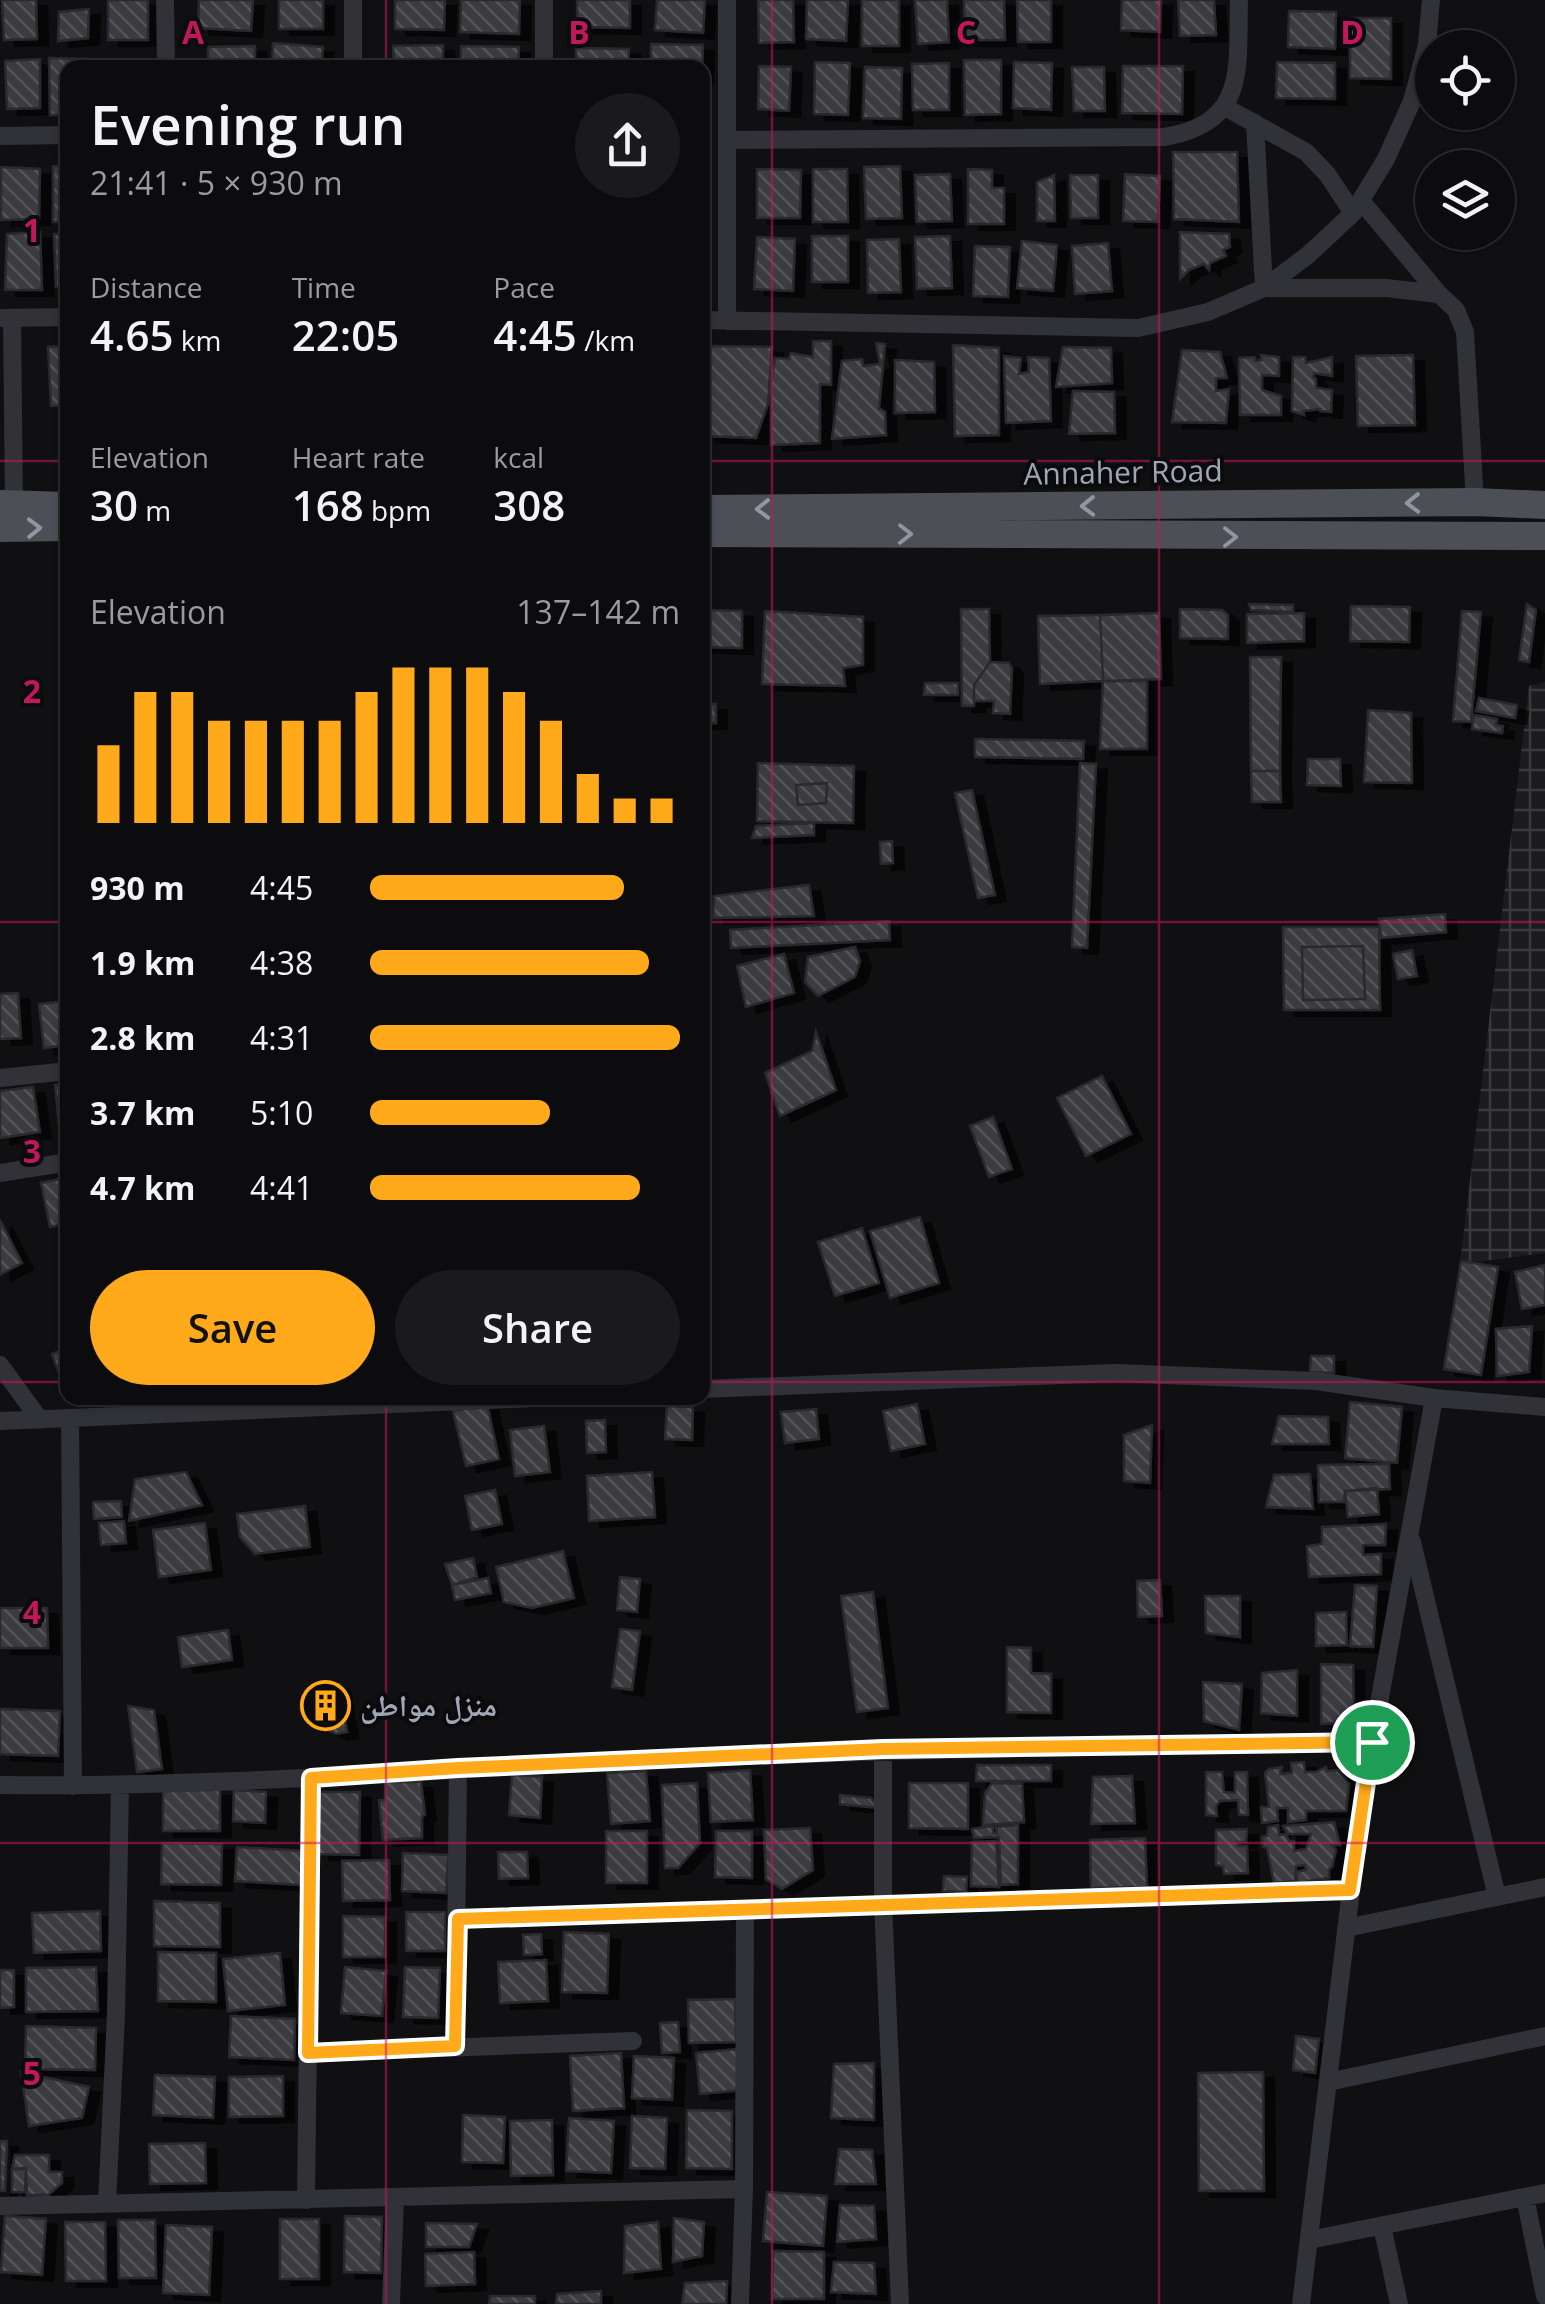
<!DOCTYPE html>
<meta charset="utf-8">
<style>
:root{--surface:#0c0c0e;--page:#1a1a1c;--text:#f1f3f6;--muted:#9a9b9e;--line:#2c2c2e;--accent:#ffa91b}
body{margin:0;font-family:"Open Sans","Noto Naskh Arabic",sans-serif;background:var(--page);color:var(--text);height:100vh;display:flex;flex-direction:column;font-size:38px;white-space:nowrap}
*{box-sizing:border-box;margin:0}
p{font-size:32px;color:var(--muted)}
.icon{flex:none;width:55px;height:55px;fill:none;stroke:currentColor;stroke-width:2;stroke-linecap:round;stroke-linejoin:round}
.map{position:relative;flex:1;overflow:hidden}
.drawer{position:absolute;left:60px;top:60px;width:650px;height:1345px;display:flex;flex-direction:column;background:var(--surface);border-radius:20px;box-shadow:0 2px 8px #0004,0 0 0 2px var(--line)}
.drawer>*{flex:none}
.buttons{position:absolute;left:1415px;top:30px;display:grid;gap:20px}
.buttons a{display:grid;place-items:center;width:100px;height:100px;border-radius:50%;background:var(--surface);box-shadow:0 2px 8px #0004,0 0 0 2px var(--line);font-size:50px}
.pin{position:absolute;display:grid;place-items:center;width:85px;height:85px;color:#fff;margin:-42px;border:5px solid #fff;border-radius:50%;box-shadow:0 2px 10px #0007}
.round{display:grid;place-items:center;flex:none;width:105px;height:105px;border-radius:52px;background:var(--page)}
.overview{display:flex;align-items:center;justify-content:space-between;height:170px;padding:0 30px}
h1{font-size:55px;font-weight:600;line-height:75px}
.metrics{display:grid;grid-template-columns:repeat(3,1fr);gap:15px;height:170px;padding:10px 30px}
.metrics div{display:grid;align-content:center}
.metrics b{font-size:42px;font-weight:600}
.metrics small{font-size:28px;font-weight:400}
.metrics p{font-size:28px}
.chart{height:280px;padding:20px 30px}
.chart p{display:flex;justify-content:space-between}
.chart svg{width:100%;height:180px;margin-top:10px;stroke:var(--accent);stroke-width:6}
.cta{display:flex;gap:20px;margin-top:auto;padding:20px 30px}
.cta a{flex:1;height:115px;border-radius:60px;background:var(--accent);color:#111;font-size:40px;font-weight:600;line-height:115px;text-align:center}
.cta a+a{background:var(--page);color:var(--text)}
ul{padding:0 30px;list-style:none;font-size:32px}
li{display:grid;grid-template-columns:160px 120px 1fr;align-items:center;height:75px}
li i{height:25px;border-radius:12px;background:var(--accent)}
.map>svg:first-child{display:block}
</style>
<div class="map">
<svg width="1545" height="2304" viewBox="0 0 1545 2304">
<defs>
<pattern id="industrial-grid" width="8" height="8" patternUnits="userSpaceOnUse" patternTransform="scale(2.5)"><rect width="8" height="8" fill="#1c1c1f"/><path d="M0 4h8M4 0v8" fill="none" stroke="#3a3a3d"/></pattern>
<pattern id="building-back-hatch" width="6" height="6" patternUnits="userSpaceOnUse" patternTransform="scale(2.5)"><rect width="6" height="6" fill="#3a3b40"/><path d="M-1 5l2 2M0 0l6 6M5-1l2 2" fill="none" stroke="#535459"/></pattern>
<filter id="shadow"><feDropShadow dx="11" dy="6" stdDeviation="0" flood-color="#0009"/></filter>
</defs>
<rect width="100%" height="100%" fill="#101012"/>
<path fill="url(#industrial-grid)" d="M1545,682V1253L1460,1264L1529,686Z"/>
<path fill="url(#building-back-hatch)" stroke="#2a2a2e" stroke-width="2.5" filter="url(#shadow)" d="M2,0H36L37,39L4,40Z
M108,0H148V40H108Z
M199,0H253L251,31L198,28Z
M279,0H323V29H279Z
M395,0H445L444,30L395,29Z
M461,0H520L519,34L460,32Z
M577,0H630V28L577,27Z
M657,0H705L703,33L655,30Z
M758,0H793L794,42L759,43Z
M807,0H848L846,41L806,39Z
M862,0H899V46H862Z
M915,0H947L949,42L918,44Z
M964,0H1004L1005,40H965Z
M1017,0H1051V42H1018Z
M1122,0H1161L1160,32L1121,30Z
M1178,0H1214L1216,35L1180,36Z
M89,9L88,38L58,41L59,12Z
M1289,11L1336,12L1335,49L1288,47Z
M1350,18H1391V79L1350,78Z
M273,43L323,47L321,68H272Z
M651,44L703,45L702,78V68H651Z
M443,45V68H394L393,46Z
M255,46V68H208V47Z
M461,46L519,47L518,68H461Z
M576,48L629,49L628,68H576Z
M49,58L89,59V68H68V115H50Z
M40,59V108L7,109L5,61Z
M108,59L146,62V68H108Z
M964,60H1001V114L965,115Z
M815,62L850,63L848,115L814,114Z
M1014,62L1052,63L1051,110L1013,108Z
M1277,62L1335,63V99L1276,98Z
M949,63V110H913L912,64Z
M759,66L791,67L789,111L758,109Z
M1123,66H1183L1182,114L1122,113Z
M865,67L902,68L901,119L863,118Z
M1072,67H1104L1105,111H1074Z
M1173,152H1237L1239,222L1174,219Z
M53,166H68V222H53Z
M900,166L902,218L866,219L864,167Z
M1,167L40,169L39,219L1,220Z
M757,169L801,170L800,218H757Z
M813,169H847L848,222H813Z
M968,169L992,170V188H1004V224H968Z
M950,174L952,221L917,222L915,175Z
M1125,174L1160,176L1158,222L1123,221Z
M1054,175L1055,221H1037V182Z
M1070,175H1098V218H1071Z
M40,232L42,290H5L7,234Z
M1180,232L1229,234L1230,247L1223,250L1226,256L1210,263L1209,270L1204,264L1189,270L1180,279Z
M54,234L68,235V287H56Z
M812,236H848V282H812Z
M950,236L952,288L917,289L915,237Z
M757,237L795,239L793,291L754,289Z
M899,239L901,292L868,293L867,240Z
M1022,241L1057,245L1053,291L1017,288Z
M1108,243L1112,291L1075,294L1072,246Z
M975,246L1010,247L1008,297L973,296Z
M813,341H831V385L820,384V443L771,445V383L775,358L789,359L791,353L813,357Z
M876,343L885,344L879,408L885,412L886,435L832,439L842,361L862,359L863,366L880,364Z
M953,345L999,348V435L955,436Z
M68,346V405L51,406L48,347Z
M711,346L772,347L768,404L756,438L705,436L703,380Z
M1063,347L1111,348L1112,383L1056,387Z
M1182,350L1220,352L1227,378H1216V391L1229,389L1226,423L1172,422Z
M1261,355L1279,357V376L1262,375V390L1281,396V415H1240L1239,358L1255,357V361L1262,360Z
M1413,355L1415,425L1358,426L1356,356Z
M1004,356L1021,358L1019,374L1029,372L1028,357L1049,358L1051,421L1006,423Z
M1293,357H1305L1306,363L1332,357V376L1314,373L1313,377L1316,379V388L1332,390L1331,412L1320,411V409L1303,411L1304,415L1292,411Z
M895,360L934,362L935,412L895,413Z
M1073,391L1114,392L1115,433L1069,434Z
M1249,604L1293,605V612L1251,610Z
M1527,604L1536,610L1529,662L1519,660Z
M1351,606L1410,607L1409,642L1350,641Z
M961,609H989L990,662L974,685V706H962Z
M1180,609L1222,610L1228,615V639L1180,638Z
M702,610L742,611V648L702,647Z
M765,611L863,617V665L843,668L845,686L762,684Z
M1462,611L1481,612L1471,722L1453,721Z
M1159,613L1161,679L1103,681L1100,615Z
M1304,613V641L1247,643V614Z
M1100,615L1103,681L1040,684L1038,616Z
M1250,657H1281L1280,771H1251Z
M990,662L1009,663L1012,668L1010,714L993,713L994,701H974V685Z
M1103,681H1147V749H1100Z
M925,683H958V695H924Z
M1479,698L1517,705L1515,718L1476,711Z
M702,704H716V723H702Z
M1368,710L1411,713L1412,783L1364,782Z
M1474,715L1497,719L1496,725L1503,726L1502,733L1472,729Z
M975,739L1084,741L1083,759L975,757Z
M1308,759H1340L1341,786L1307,785Z
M758,763L854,766L853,823L757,821Z
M1080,763L1096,764L1087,948L1072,947Z
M1251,771H1280L1281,802H1252Z
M827,783L826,803L798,805L796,785Z
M972,790L995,895L978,898L955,793Z
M814,823V835L752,838L756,826Z
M892,841L893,863L881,864L880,842Z
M809,885L814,916L713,918L714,896Z
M1445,914L1446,932L1381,938L1379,919Z
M889,921L890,940L731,948L730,930Z
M1283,927H1379L1380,1010H1284Z
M1363,946L1365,999L1303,1000L1302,947Z
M855,947L860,961L855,977L818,996L805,982L808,957Z
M1412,950L1417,976L1398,979L1393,954Z
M784,954L794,993L746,1007L737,966Z
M18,993L21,1038L0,1039V994Z
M68,1001V1045L44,1048L39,1004Z
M816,1032L836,1090L780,1116L765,1073L812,1051Z
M1102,1076L1131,1134L1086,1156L1057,1098Z
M68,1084V1124L59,1125L55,1085Z
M33,1087L40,1132L0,1138V1091Z
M993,1117L1012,1169L989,1177L970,1126Z
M68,1177V1223L50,1227L41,1183Z
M920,1217L939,1283L890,1298L870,1231Z
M0,1220L22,1263L0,1275Z
M862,1228L879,1283L835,1296L818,1242Z
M1461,1261L1498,1267L1481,1375L1444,1369Z
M1545,1265V1305L1522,1309L1515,1272Z
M1532,1326L1529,1372L1497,1376L1496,1329Z
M68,1348V1388L63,1384L52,1354Z
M1311,1356H1334V1373L1310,1372Z
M1350,1402L1402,1407L1397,1463L1345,1458Z
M487,1404L499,1459L466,1466L453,1411Z
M917,1404L925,1444L891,1451L883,1411Z
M667,1406L693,1407L692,1440L665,1439Z
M816,1409L819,1439L785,1443L781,1412Z
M1279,1416L1328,1417L1329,1444H1272Z
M605,1420L606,1452L587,1453L586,1421Z
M1152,1425L1150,1483L1124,1481V1435Z
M544,1426L550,1472L515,1476L510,1430Z
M1389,1464L1390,1489L1345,1491L1344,1502H1319L1318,1465Z
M186,1472L202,1505L129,1521L135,1479Z
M652,1472L655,1517L589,1521L587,1476Z
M1310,1474L1313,1509L1266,1507L1274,1475Z
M1377,1488L1379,1514L1348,1517L1345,1491Z
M495,1490L502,1524L472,1530L465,1496Z
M121,1501L122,1517L94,1519L93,1502Z
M305,1506L310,1547L255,1554L240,1537L237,1514Z
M124,1521L126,1543L101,1545L99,1523Z
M205,1523L211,1570L159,1577L153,1530Z
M1386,1524L1385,1545H1363V1555L1381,1554V1574L1309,1577L1307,1546L1322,1544V1527Z
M563,1551L574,1598L532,1608L504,1602L496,1567Z
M473,1558L477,1577L452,1585L445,1564Z
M620,1577L640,1579L637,1612L617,1610Z
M488,1578L491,1593L455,1600L452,1585Z
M1160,1580L1162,1616L1138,1617L1137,1581Z
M1355,1585L1377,1586L1373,1647L1350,1646Z
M873,1592L888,1708L857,1712L841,1596Z
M1205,1596H1240V1637L1206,1633Z
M0,1608H47L48,1648H0Z
M1346,1612L1347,1645L1316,1646V1613Z
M620,1629L640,1631L632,1690L612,1687Z
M228,1630L232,1660L182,1667L178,1637Z
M1007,1647L1031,1648V1673L1051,1674V1713L1007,1712Z
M1321,1664L1353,1665L1354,1722L1321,1724Z
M1297,1670V1716L1261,1713L1262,1673Z
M1203,1682L1242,1684L1239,1730L1204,1721Z
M339,1684L347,1732L336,1734L309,1720L305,1691Z
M128,1706L154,1710L162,1769L137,1772Z
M0,1709L60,1711L58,1756L0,1754Z
M1304,1762L1305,1772H1316L1326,1767L1327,1771L1338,1770L1349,1784L1346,1811H1306V1820L1288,1822V1808H1277L1278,1821L1262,1823L1261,1807H1269L1265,1773L1269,1769L1282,1767L1280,1774L1292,1773L1291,1763Z
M977,1765H1051V1781H976Z
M750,1770L753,1820L711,1822L708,1773Z
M646,1771L650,1821L611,1824L607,1773Z
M1206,1772H1222L1224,1792L1235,1793V1772H1247L1248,1815H1239L1238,1800L1220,1801L1216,1806L1217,1816L1206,1815Z
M512,1775L542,1777L540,1818L509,1815Z
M1132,1776L1135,1823L1091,1824L1093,1777Z
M385,1782H421L425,1815L422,1816V1838L383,1840L379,1800H385Z
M697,1783L700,1843L678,1868H665L662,1785Z
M909,1783H968V1829L909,1828Z
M992,1783L1022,1784L1024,1822L983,1825L985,1793Z
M163,1790H220V1831H163Z
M234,1790L266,1792L265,1823L233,1821Z
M315,1792H360L359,1855L318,1854Z
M840,1795L871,1798L878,1808L840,1804Z
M1334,1822L1340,1845H1332L1336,1850L1332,1867L1329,1869V1878L1307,1881L1308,1885L1298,1884L1296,1872L1306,1870L1305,1865L1296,1866L1295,1881L1274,1883L1267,1848L1263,1847L1262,1837L1267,1836L1268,1827L1278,1825L1279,1835L1286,1834L1289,1841H1294V1851L1306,1849L1311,1834H1288L1283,1826Z
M1018,1825V1884L1001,1885L999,1837L974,1838L972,1829L993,1826V1833L997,1834L996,1827Z
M810,1828L813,1870L782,1889L766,1879L764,1830Z
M1247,1829L1246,1842H1237L1238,1846H1247L1248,1873L1224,1874L1223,1866L1216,1865V1830Z
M606,1831H647V1883H606Z
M716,1831H752V1878L715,1877Z
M1145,1838L1147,1887L1091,1888L1090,1840Z
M996,1841L999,1887L971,1886L972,1842Z
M162,1843L222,1844L221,1885L161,1884Z
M237,1847L303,1851L301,1885L235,1881Z
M498,1852H527L528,1878L499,1879Z
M403,1853L448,1855L446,1893L402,1891Z
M389,1860L390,1900L343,1901L342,1861Z
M944,1876L967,1877L966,1892L943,1891Z
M154,1901L220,1903V1947L154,1946Z
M100,1911L101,1951L34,1953L32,1913Z
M406,1912H445V1951H406Z
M343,1916L385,1917V1957H343Z
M564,1932L609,1934L607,1993L562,1992Z
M541,1934L542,1954L524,1955L523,1935Z
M158,1952L216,1953V2002L158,2001Z
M280,1953L285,2005L228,2011L223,1959Z
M546,1960L548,2001L500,2003L498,1962Z
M96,1967L98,2011L26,2012V1968Z
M345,1967L386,1971L382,2016L341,2013Z
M405,1967L440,1968L438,2018L403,2017Z
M0,1970H14V2007L0,2008Z
M735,1999L736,2042L689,2043L688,2000Z
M231,2016L295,2019L294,2060L229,2057Z
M678,2022L680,2052L662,2053L660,2023Z
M26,2026L96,2028L95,2070L25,2069Z
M1296,2036L1319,2039L1315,2073L1293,2070Z
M738,2049L742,2090L700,2094L696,2053Z
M621,2053L624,2108L573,2111L570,2056Z
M634,2056L674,2058L672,2100L632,2098Z
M874,2063V2120L831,2118L834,2064Z
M21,2072L89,2087L82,2118L29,2126Z
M1263,2072L1264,2191H1199L1198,2073Z
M155,2075L215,2077L213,2118L153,2115Z
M283,2076V2116L229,2117V2077Z
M687,2110L732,2111V2169L686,2168Z
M463,2115L505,2117L503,2163L462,2162Z
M632,2116L667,2118L665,2169L630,2168Z
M569,2118L614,2121L611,2173L566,2171Z
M552,2120L553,2175L511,2176L510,2121Z
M0,2141H7L5,2191H0Z
M205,2143L206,2183L150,2184L149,2144Z
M839,2149L872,2150L876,2184H835Z
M15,2155H49V2172H62V2183L48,2195H27L26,2168L12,2169Z
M12,2169H26L25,2192H12Z
M767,2192L827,2196L823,2246L763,2241Z
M840,2205L874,2206L876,2239L837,2242Z
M5,2216L46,2219L42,2275L1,2272Z
M345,2216L382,2217L381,2273L344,2272Z
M674,2218L704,2222L702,2256L673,2262Z
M280,2219H319V2279H280Z
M118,2220H155L156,2278H119Z
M65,2222H105L106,2281H66Z
M658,2222L661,2269L624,2273L625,2226Z
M426,2223L477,2224L469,2247H426Z
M166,2225L212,2227L209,2295L163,2293Z
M773,2251L824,2252V2299H772Z
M474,2252L475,2284L426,2286L425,2254Z
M834,2262L874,2263L876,2294L831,2292Z
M727,2281L726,2304H682L685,2283Z
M601,2291V2304H556L557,2294Z
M490,2296H535V2304H489Z"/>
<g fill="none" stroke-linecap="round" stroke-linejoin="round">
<path stroke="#313237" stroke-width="18" d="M165,0L166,68
M353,0V68
M727,0V321
M544,68V0
M1225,107L1306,152L1327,174L1353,213
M1255,123L1264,288H1386L1439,294L1456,310L1465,332L1475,502
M0,136L68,135
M729,140L1164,137C1248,123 1237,69 1239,0
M1362,202L1439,294
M3,318L68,317
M12,318L14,505
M702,320L1138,328L1208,312L1264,288L1308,255L1353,213L1386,159L1412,101L1427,45L1431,0
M0,1078L68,1071
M0,1173L68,1162
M0,1365L40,1420
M702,1389L1116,1373L1316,1381L1434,1398L1545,1407
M70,1418L73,1786
M0,1421L534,1398
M1412,1542L1497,1897
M883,1749V1903L900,2304
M0,1785C216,1788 432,1769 648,1760C889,1749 1131,1746 1372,1742
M458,1919L1351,1890L1372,1742L1434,1398
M1346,1928L1545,1887
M455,2046L458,1768
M308,2053L633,2041
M1328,2082L1545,2036
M1525,2197L1545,2296
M306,2200L311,1779
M107,2204L116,2014L120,1785
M0,2206L744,2189
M1382,2226L1399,2304
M1309,2240L1545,2193
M391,2304L395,2198
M740,2304L744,2189L745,1909
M1301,2304L1351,1890"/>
<path stroke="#4c4f56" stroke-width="28" d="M0,504L68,506
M702,509L1475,502L1545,505
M0,528L68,527
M702,533L1545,536"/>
</g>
<defs><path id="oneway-chevron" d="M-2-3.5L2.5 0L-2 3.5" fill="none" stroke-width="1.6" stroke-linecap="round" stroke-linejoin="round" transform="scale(2.5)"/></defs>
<g stroke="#8f95a1">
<use href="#oneway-chevron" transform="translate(1413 503) rotate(179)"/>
<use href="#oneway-chevron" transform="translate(1088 506) rotate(179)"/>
<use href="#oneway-chevron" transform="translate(763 509) rotate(179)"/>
<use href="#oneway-chevron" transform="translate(34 528) rotate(-1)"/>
<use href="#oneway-chevron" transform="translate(905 534)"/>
<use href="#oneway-chevron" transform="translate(1230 537)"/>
</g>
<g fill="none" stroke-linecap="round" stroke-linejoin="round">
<defs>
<path id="route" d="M1372,1742L1350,1890L458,1919L455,2046L308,2053L311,1778L458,1768L883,1749Z"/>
</defs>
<use href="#route" stroke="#fff" stroke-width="20"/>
<use href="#route" stroke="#ffa91b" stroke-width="12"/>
</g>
<path fill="none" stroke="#c2185b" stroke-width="2.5" stroke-opacity="0.55" d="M386,0V68M772,0V2304M1159,0V2304M0,461H68M702,461H1545M0,922H68M702,922H1545M0,1382H68M702,1382H1545M386,1398V2304M0,1843H1545"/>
<defs>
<symbol id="building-ring" viewBox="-11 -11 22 22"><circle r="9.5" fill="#0b0b0d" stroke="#ffa91b" stroke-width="1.5"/><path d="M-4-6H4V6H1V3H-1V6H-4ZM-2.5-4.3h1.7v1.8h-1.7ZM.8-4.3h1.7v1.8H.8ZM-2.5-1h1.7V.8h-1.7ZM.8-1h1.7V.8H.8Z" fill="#ffa91b"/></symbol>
</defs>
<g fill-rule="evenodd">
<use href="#building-ring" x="298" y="1678" width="55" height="55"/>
</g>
<g text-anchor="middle" stroke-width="8" stroke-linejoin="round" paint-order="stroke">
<g font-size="30" fill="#a0a7b4" stroke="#0b0b0d">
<text transform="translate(1123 473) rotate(-1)" y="10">Annaher Road</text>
</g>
<g font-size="30" font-weight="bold" fill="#a0a7b4" stroke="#0b0b0d" text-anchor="start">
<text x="360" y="1716">منزل مواطن</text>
</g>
</g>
<g font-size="32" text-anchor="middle" font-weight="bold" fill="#c2185b" stroke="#0b0b0d" stroke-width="8" stroke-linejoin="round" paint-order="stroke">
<text x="193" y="44">A</text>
<text x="579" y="44">B</text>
<text x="966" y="44">C</text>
<text x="1352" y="44">D</text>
<text x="32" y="242">1</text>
<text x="32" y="703">2</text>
<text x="32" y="1163">3</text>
<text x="32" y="1624">4</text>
<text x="32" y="2085">5</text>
</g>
</svg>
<div class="buttons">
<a><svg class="icon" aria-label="locate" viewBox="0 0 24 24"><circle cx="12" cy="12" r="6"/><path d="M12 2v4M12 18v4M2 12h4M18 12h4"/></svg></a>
<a><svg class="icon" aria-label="layers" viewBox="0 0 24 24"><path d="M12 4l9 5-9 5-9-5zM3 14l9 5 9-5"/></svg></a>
</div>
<div class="pin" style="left:1372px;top:1742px;background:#1e9e55"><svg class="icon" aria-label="arrive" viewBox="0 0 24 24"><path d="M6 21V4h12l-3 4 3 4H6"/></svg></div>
<section class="drawer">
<div class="overview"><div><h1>Evening run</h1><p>21:41 · 5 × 930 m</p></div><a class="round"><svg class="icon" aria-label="share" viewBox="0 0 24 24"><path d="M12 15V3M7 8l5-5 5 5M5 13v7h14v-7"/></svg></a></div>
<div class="metrics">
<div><p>Distance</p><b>4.65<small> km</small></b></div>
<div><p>Time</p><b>22:05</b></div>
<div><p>Pace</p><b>4:45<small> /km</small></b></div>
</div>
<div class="metrics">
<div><p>Elevation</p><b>30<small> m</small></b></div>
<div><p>Heart rate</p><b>168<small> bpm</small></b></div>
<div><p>kcal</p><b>308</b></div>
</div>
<div class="chart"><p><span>Elevation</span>137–142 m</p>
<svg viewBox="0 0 160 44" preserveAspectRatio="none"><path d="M5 44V25M15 44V12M25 44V12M35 44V19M45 44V19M55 44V19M65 44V19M75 44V12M85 44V6M95 44V6M105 44V6M115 44V12M125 44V19M135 44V32M145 44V38M155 44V38"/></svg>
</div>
<ul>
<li><b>930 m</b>4:45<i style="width:82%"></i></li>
<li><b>1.9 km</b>4:38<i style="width:90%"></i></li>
<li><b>2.8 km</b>4:31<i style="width:100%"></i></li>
<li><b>3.7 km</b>5:10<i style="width:58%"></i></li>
<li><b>4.7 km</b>4:41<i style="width:87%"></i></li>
</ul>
<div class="cta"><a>Save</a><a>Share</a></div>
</section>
</div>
